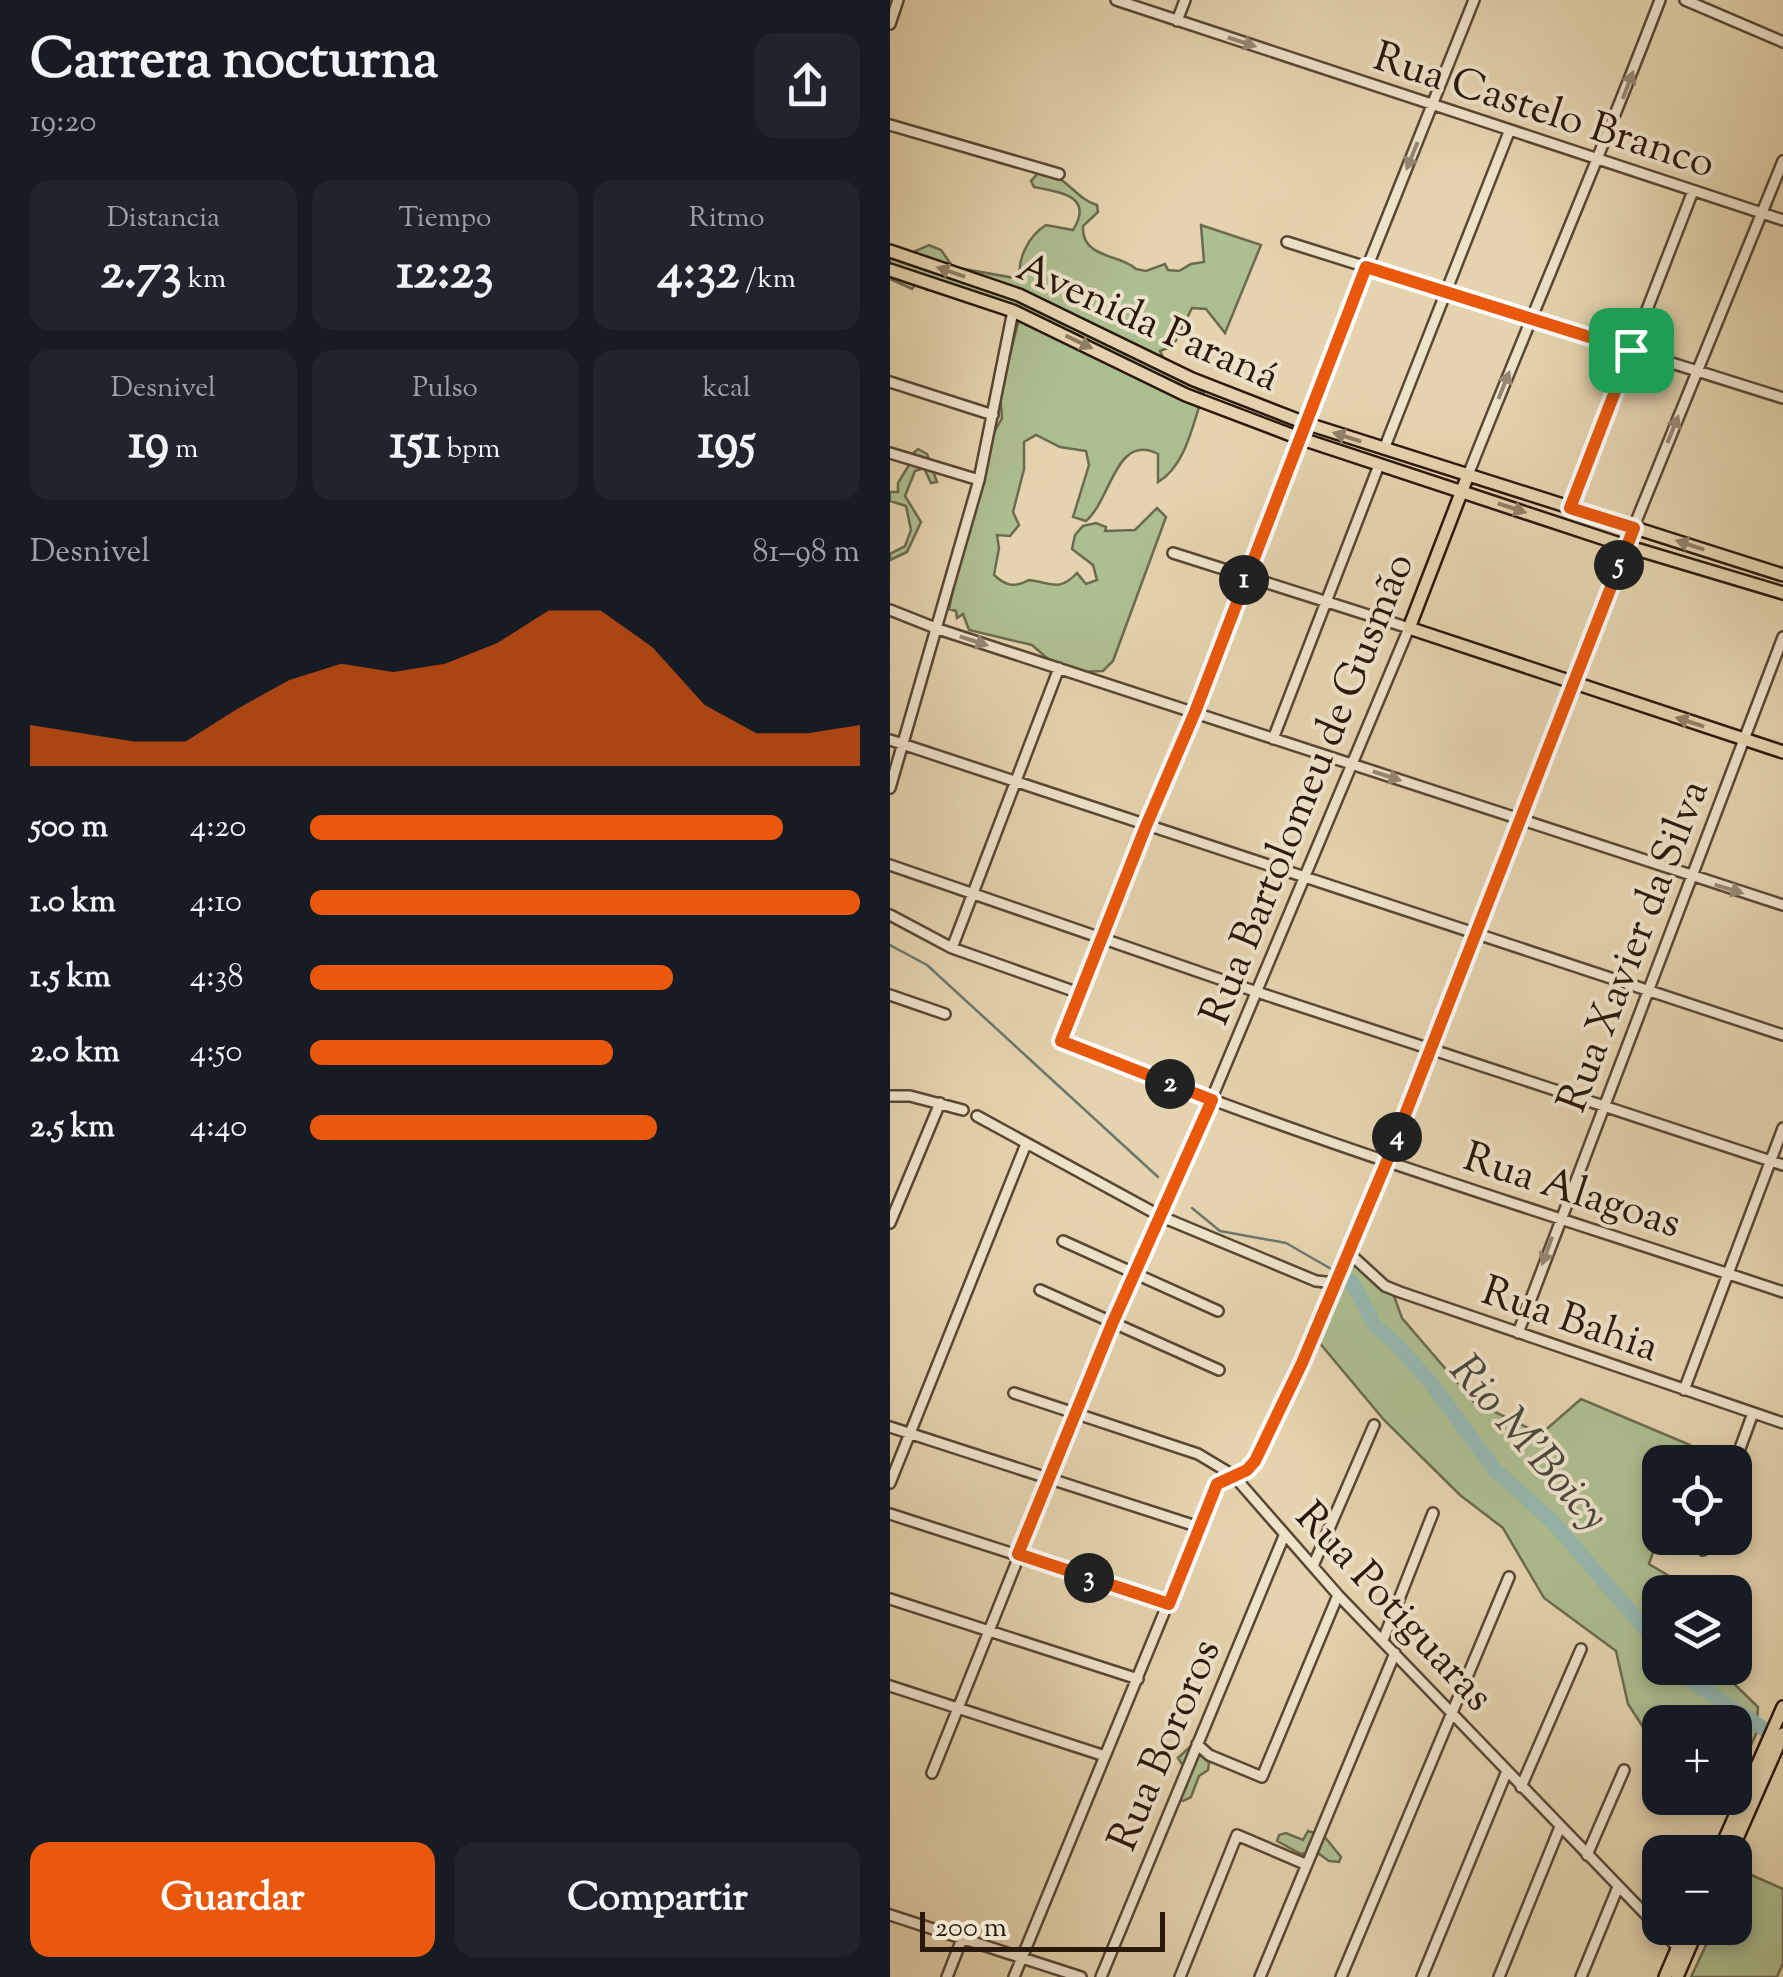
<!DOCTYPE html>
<html lang="es">
<meta charset="utf-8">
<style>
:root{--surface:#171b24;--page:#20242c;--text:#f1f3f6;--muted:#9ea1a6;--accent:#ea580c}
body{margin:0;font-family:"Sorts Mill Goudy",serif;background:var(--page);color:var(--text);height:100vh;display:flex;flex-direction:column;font-size:38px;white-space:nowrap}
*{box-sizing:border-box;margin:0}
p{font-size:32px;color:var(--muted)}
.icon{flex:none;width:55px;height:55px;fill:none;stroke:currentColor;stroke-width:2;stroke-linecap:round;stroke-linejoin:round}
.map{position:relative;flex:1;overflow:hidden}
.details{display:flex;flex-direction:column;background:var(--surface);width:890px}
.details>*{flex:none}
.buttons{position:absolute;left:752px;top:1445px;display:grid;gap:20px}
.buttons a{display:grid;place-items:center;width:110px;height:110px;border-radius:20px;background:var(--surface);box-shadow:0 5px 15px #0003;font-size:50px}
.scale{position:absolute;left:30px;bottom:25px;width:245px;box-sizing:border-box;padding-left:10px;border:5px solid #29180b;border-top:0;font-size:28px;line-height:35px;white-space:nowrap;color:#29180b;-webkit-text-stroke:8px #ede2ca;paint-order:stroke}
.pin{position:absolute;display:grid;place-items:center;width:85px;height:85px;color:#fff;margin:-42px;border-radius:20px;box-shadow:0 5px 15px #0006}
.km{position:absolute;width:50px;height:50px;margin:-25px;border-radius:50%;background:#222;color:#fff;font-size:28px;line-height:50px;text-align:center}
.round{display:grid;place-items:center;flex:none;width:105px;height:105px;border-radius:20px;background:var(--page)}
.headline{display:flex;align-items:center;justify-content:space-between;height:170px;padding:0 30px}
h1{font-size:55px;font-weight:700;line-height:75px}
.stats{display:grid;grid-template-columns:repeat(3,1fr);gap:15px;height:170px;padding:10px 30px}
.stats div{display:grid;align-content:center;border-radius:20px;background:var(--page);text-align:center}
.stats b{font-size:50px;font-weight:700}
.stats small{font-size:28px;font-weight:400}
.stats p{font-size:28px}
.chart{height:280px;padding:20px 30px}
.chart p{display:flex;justify-content:space-between}
.chart svg{width:100%;height:180px;margin-top:10px;fill:var(--accent);opacity:.7}
.cta{display:flex;gap:20px;margin-top:auto;padding:20px 30px}
.cta a{flex:1;height:115px;border-radius:20px;background:var(--accent);color:#fff;font-size:40px;font-weight:700;line-height:115px;text-align:center}
.cta a+a{background:var(--page);color:var(--text)}
ul{padding:0 30px;list-style:none;font-size:32px}
li{display:grid;grid-template-columns:160px 120px 1fr;align-items:center;height:75px}
li i{height:25px;border-radius:12px;background:var(--accent)}
main{display:flex;flex:1;min-height:0}
.map>svg:first-child{display:block}
</style>
<main>
<section class="details">
<div class="headline"><div><h1>Carrera nocturna</h1><p>19:20</p></div><a class="round"><svg class="icon" aria-label="share" viewBox="0 0 24 24"><path d="M12 15V3M7 8l5-5 5 5M5 13v7h14v-7"/></svg></a></div>
<div class="stats">
<div><p>Distancia</p><b>2.73<small> km</small></b></div>
<div><p>Tiempo</p><b>12:23</b></div>
<div><p>Ritmo</p><b>4:32<small> /km</small></b></div>
</div>
<div class="stats">
<div><p>Desnivel</p><b>19<small> m</small></b></div>
<div><p>Pulso</p><b>151<small> bpm</small></b></div>
<div><p>kcal</p><b>195</b></div>
</div>
<div class="chart"><p><span>Desnivel</span>81–98 m</p>
<svg viewBox="0 0 160 44" preserveAspectRatio="none"><path d="M0 44V34L10 36L20 38L30 38L40 30L50 23L60 19L70 21L80 19L90 14L100 6L110 6L120 15L130 29L140 36L150 36L160 34V44z"/></svg>
</div>
<ul>
<li><b>500 m</b>4:20<i style="width:86%"></i></li>
<li><b>1.0 km</b>4:10<i style="width:100%"></i></li>
<li><b>1.5 km</b>4:38<i style="width:66%"></i></li>
<li><b>2.0 km</b>4:50<i style="width:55%"></i></li>
<li><b>2.5 km</b>4:40<i style="width:63%"></i></li>
</ul>
<div class="cta"><a>Guardar</a><a>Compartir</a></div>
</section>
<div class="map">
<svg width="893" height="1977" viewBox="0 0 893 1977">
<rect width="100%" height="100%" fill="#e4d3ae"/>
<filter id="stains"><feTurbulence type="fractalNoise" baseFrequency=".002" numOctaves="4"/><feColorMatrix values="0 0 0 0 .2 0 0 0 0 .09 0 0 0 0 .02 0 0 0 .5 -.17"/></filter>
<radialGradient id="worn" r=".72"><stop offset=".6" stop-color="#630" stop-opacity="0"/><stop offset="1" stop-color="#630" stop-opacity=".3"/></radialGradient>
<path fill="#adbe90" stroke="#6b6b4e" stroke-width="2.5" d="M150,171C176,174 185,199 207,205L208,212L193,226C191,259 231,254 246,269L256,271L275,264L278,270L289,271L301,264L314,262L311,225L371,245L335,333L316,309L302,308L283,346L270,351L283,377L314,392C303,421 297,465 268,482V454C226,432 221,500 196,521L183,517L199,465L196,451L170,447L146,435L134,442V469L123,512L129,525L120,536L107,535L109,548L104,575C116,586 124,588 139,580C162,583 169,592 187,573L196,584L207,580L203,565L182,549L185,535L193,526L206,523L216,527L215,531L245,530L267,508L276,517L223,661L213,671L191,672L158,659L142,645L79,630L73,614L67,618L66,611L59,609L69,562L94,483L101,438L112,418L110,394L130,315L46,289L37,290L27,283L22,289L0,279V246L19,254L39,245L51,250L63,267L130,279C127,260 138,236 156,225L183,230C205,195 168,192 144,187L141,181Z
M28,449L37,454L47,482L41,483L34,468L25,471L15,496L31,522L17,552L0,560V554L15,546L21,530L16,506L0,501V492H8V483L19,465L20,456Z
M461,1262L504,1296L512,1318L584,1402L651,1434L691,1399L800,1445L794,1462H770V1531L759,1564L806,1592H770V1668H828L868,1707L866,1734L856,1757H845V1722H770V1735L753,1727L738,1704L726,1651L654,1598L613,1528L570,1495L494,1420L428,1341Z
M303,1744L319,1763L318,1770L309,1776L301,1797L293,1801L286,1799L297,1772L288,1758Z
M418,1831L434,1836L451,1857L449,1862L439,1861L425,1851L411,1854L387,1841L389,1835L396,1833L413,1840Z
M850,1870L893,1889V1963L887,1977H801L824,1928H845V1880Z"/>
<g fill="none" stroke-linecap="round" stroke-linejoin="round">
<path stroke="#6b776e" stroke-width="2.5" d="M0,945L37,965L268,1177
M302,1208L330,1231L396,1243L443,1270"/>
<path stroke="#97b7b0" stroke-width="15" d="M462,1282L485,1326L503,1341L541,1383L605,1470L662,1521L770,1646
M789,1668L800,1680L874,1729"/>
<defs>
<path id="minor" d="M226,0L893,220
M584,0L409,438L305,712L256,826L171,1041C407,1138 651,1211 893,1292
M795,0L893,42
M287,21L295,0
M0,24L8,0
M0,125L169,174
M397,242L893,398
M0,382L103,415
M494,449L619,132
M0,453L89,480
M578,475C641,316 709,160 770,0
M680,508L803,191
M0,610L48,629L893,905
M383,739L489,465
M0,740L893,1035
M0,788L89,480L123,311
M0,865L367,992L893,1165
M0,915L62,948L189,993
M62,948L169,668
M0,995L55,1014
M0,1096H20L73,1110
M87,1116L272,1217L426,1281L445,1283
M0,1223L50,1103
M173,1241L328,1311
M459,1253L495,1286L510,1292L893,1423
M150,1290L329,1370
M628,1333L893,637
M794,1390L893,1128
M124,1393L308,1454L343,1475L448,1595L790,1950
M0,1427L309,1527
M845,1462L863,1413
M0,1483L136,1144
M0,1514L279,1604
M813,1550L817,1538
M423,1566L484,1425
M0,1599L248,1679
M493,1640L543,1513
M0,1686L215,1756
M307,1744L319,1755L372,1777L448,1595
M42,1773L222,1324L272,1217L519,628L283,553
M631,1787L691,1649
M697,1855L734,1770
M0,1915L191,1977
M57,1977L72,1939
M124,1977L327,1484L357,1470L365,1461L412,1363L459,1253L736,546L893,161
M211,1977L394,1536
M290,1977L347,1835L415,1864
M370,1977L505,1653
M451,1977L619,1577
M532,1977L617,1771
M609,1977L670,1827
M691,1977L728,1887"/>
<path id="major" d="M0,251L129,295L302,379L415,423L893,575
M0,270L123,311L296,395L409,438L736,546L893,593
M578,475L519,628L893,752
M829,1852L893,1707
M841,1852L893,1734
M775,1977L796,1928
M787,1977L808,1928"/>
</defs>
<use href="#minor" stroke="#584734" stroke-width="14"/>
<use href="#major" stroke="#29180b" stroke-width="16"/>
<use href="#minor" stroke="#ede2ca" stroke-width="9"/>
<use href="#major" stroke="#e4d3ae" stroke-width="11"/>
</g>
<defs><path id="oneway-solid" d="M-6-.8H1V-3.2L6.5 0L1 3.2V.8H-6Z" transform="scale(2.5)"/></defs>
<g fill="#958774">
<use href="#oneway-solid" transform="translate(352 42) rotate(18)"/>
<use href="#oneway-solid" transform="translate(738 85) rotate(-69)"/>
<use href="#oneway-solid" transform="translate(522 156) rotate(112)"/>
<use href="#oneway-solid" transform="translate(614 385) rotate(-68)"/>
<use href="#oneway-solid" transform="translate(783 429) rotate(-68)"/>
<use href="#oneway-solid" transform="translate(84 641) rotate(18)"/>
<use href="#oneway-solid" transform="translate(497 776) rotate(18)"/>
<use href="#oneway-solid" transform="translate(839 889) rotate(17)"/>
<use href="#oneway-solid" transform="translate(657 1251) rotate(110)"/>
</g>
<g fill="#907f65">
<use href="#oneway-solid" transform="translate(61 272) rotate(-161)"/>
<use href="#oneway-solid" transform="translate(189 342) rotate(26)"/>
<use href="#oneway-solid" transform="translate(457 437) rotate(-162)"/>
<use href="#oneway-solid" transform="translate(622 508) rotate(18)"/>
<use href="#oneway-solid" transform="translate(800 545) rotate(-162)"/>
<use href="#oneway-solid" transform="translate(800 722) rotate(-162)"/>
</g>
<g fill="none" stroke-linecap="round" stroke-linejoin="round">
<defs>
<path id="route" d="M476,267L741,350L680,508L744,528L497,1161L412,1363L365,1461L357,1470L327,1484L279,1604L128,1554L222,1324L322,1100L171,1041L256,826L305,712Z"/>
</defs>
<use href="#route" stroke="#fff" stroke-width="20"/>
<use href="#route" stroke="#ea580c" stroke-width="12"/>
</g>
<g text-anchor="middle" stroke-width="8" stroke-linejoin="round" paint-order="stroke">
<g font-size="42" fill="#29180b" stroke="#ede2ca">
<text transform="translate(655 108) rotate(18)" y="15">Rua Castelo Branco</text>
<text transform="translate(259 320) rotate(24)" y="15">Avenida Paraná</text>
<text transform="translate(415 788) rotate(-68)" y="15">Rua Bartolomeu de Gusmão</text>
<text transform="translate(741 945) rotate(-69)" y="15">Rua Xavier da Silva</text>
<text transform="translate(683 1188) rotate(18)" y="15">Rua Alagoas</text>
<text transform="translate(681 1317) rotate(19)" y="15">Rua Bahia</text>
<text transform="translate(506 1605) rotate(47)" y="15">Rua Potiguaras</text>
<text transform="translate(272 1744) rotate(-67)" y="15">Rua Bororos</text>
</g>
<g font-size="45" font-style="italic" fill="#4a483d" stroke="#ede2ca">
<text transform="translate(641 1441) rotate(49)" y="16">Rio M'Boicy</text>
</g>
</g>
<rect width="100%" height="100%" filter="url(#stains)"/>
<rect width="100%" height="100%" fill="url(#worn)"/>
</svg>
<div class="buttons">
<a><svg class="icon" aria-label="locate" viewBox="0 0 24 24"><circle cx="12" cy="12" r="6"/><path d="M12 2v4M12 18v4M2 12h4M18 12h4"/></svg></a>
<a><svg class="icon" aria-label="layers" viewBox="0 0 24 24"><path d="M12 4l9 5-9 5-9-5zM3 14l9 5 9-5"/></svg></a>
<a>+</a>
<a>−</a>
</div>
<div class="scale">200 m</div>
<div class="pin" style="left:741px;top:350px;background:#1e9e55"><svg class="icon" aria-label="arrive" viewBox="0 0 24 24"><path d="M6 21V4h12l-3 4 3 4H6"/></svg></div>
<b class="km" style="left:354px;top:580px">1</b>
<b class="km" style="left:280px;top:1084px">2</b>
<b class="km" style="left:199px;top:1578px">3</b>
<b class="km" style="left:507px;top:1137px">4</b>
<b class="km" style="left:729px;top:565px">5</b>
</div>
</main>
